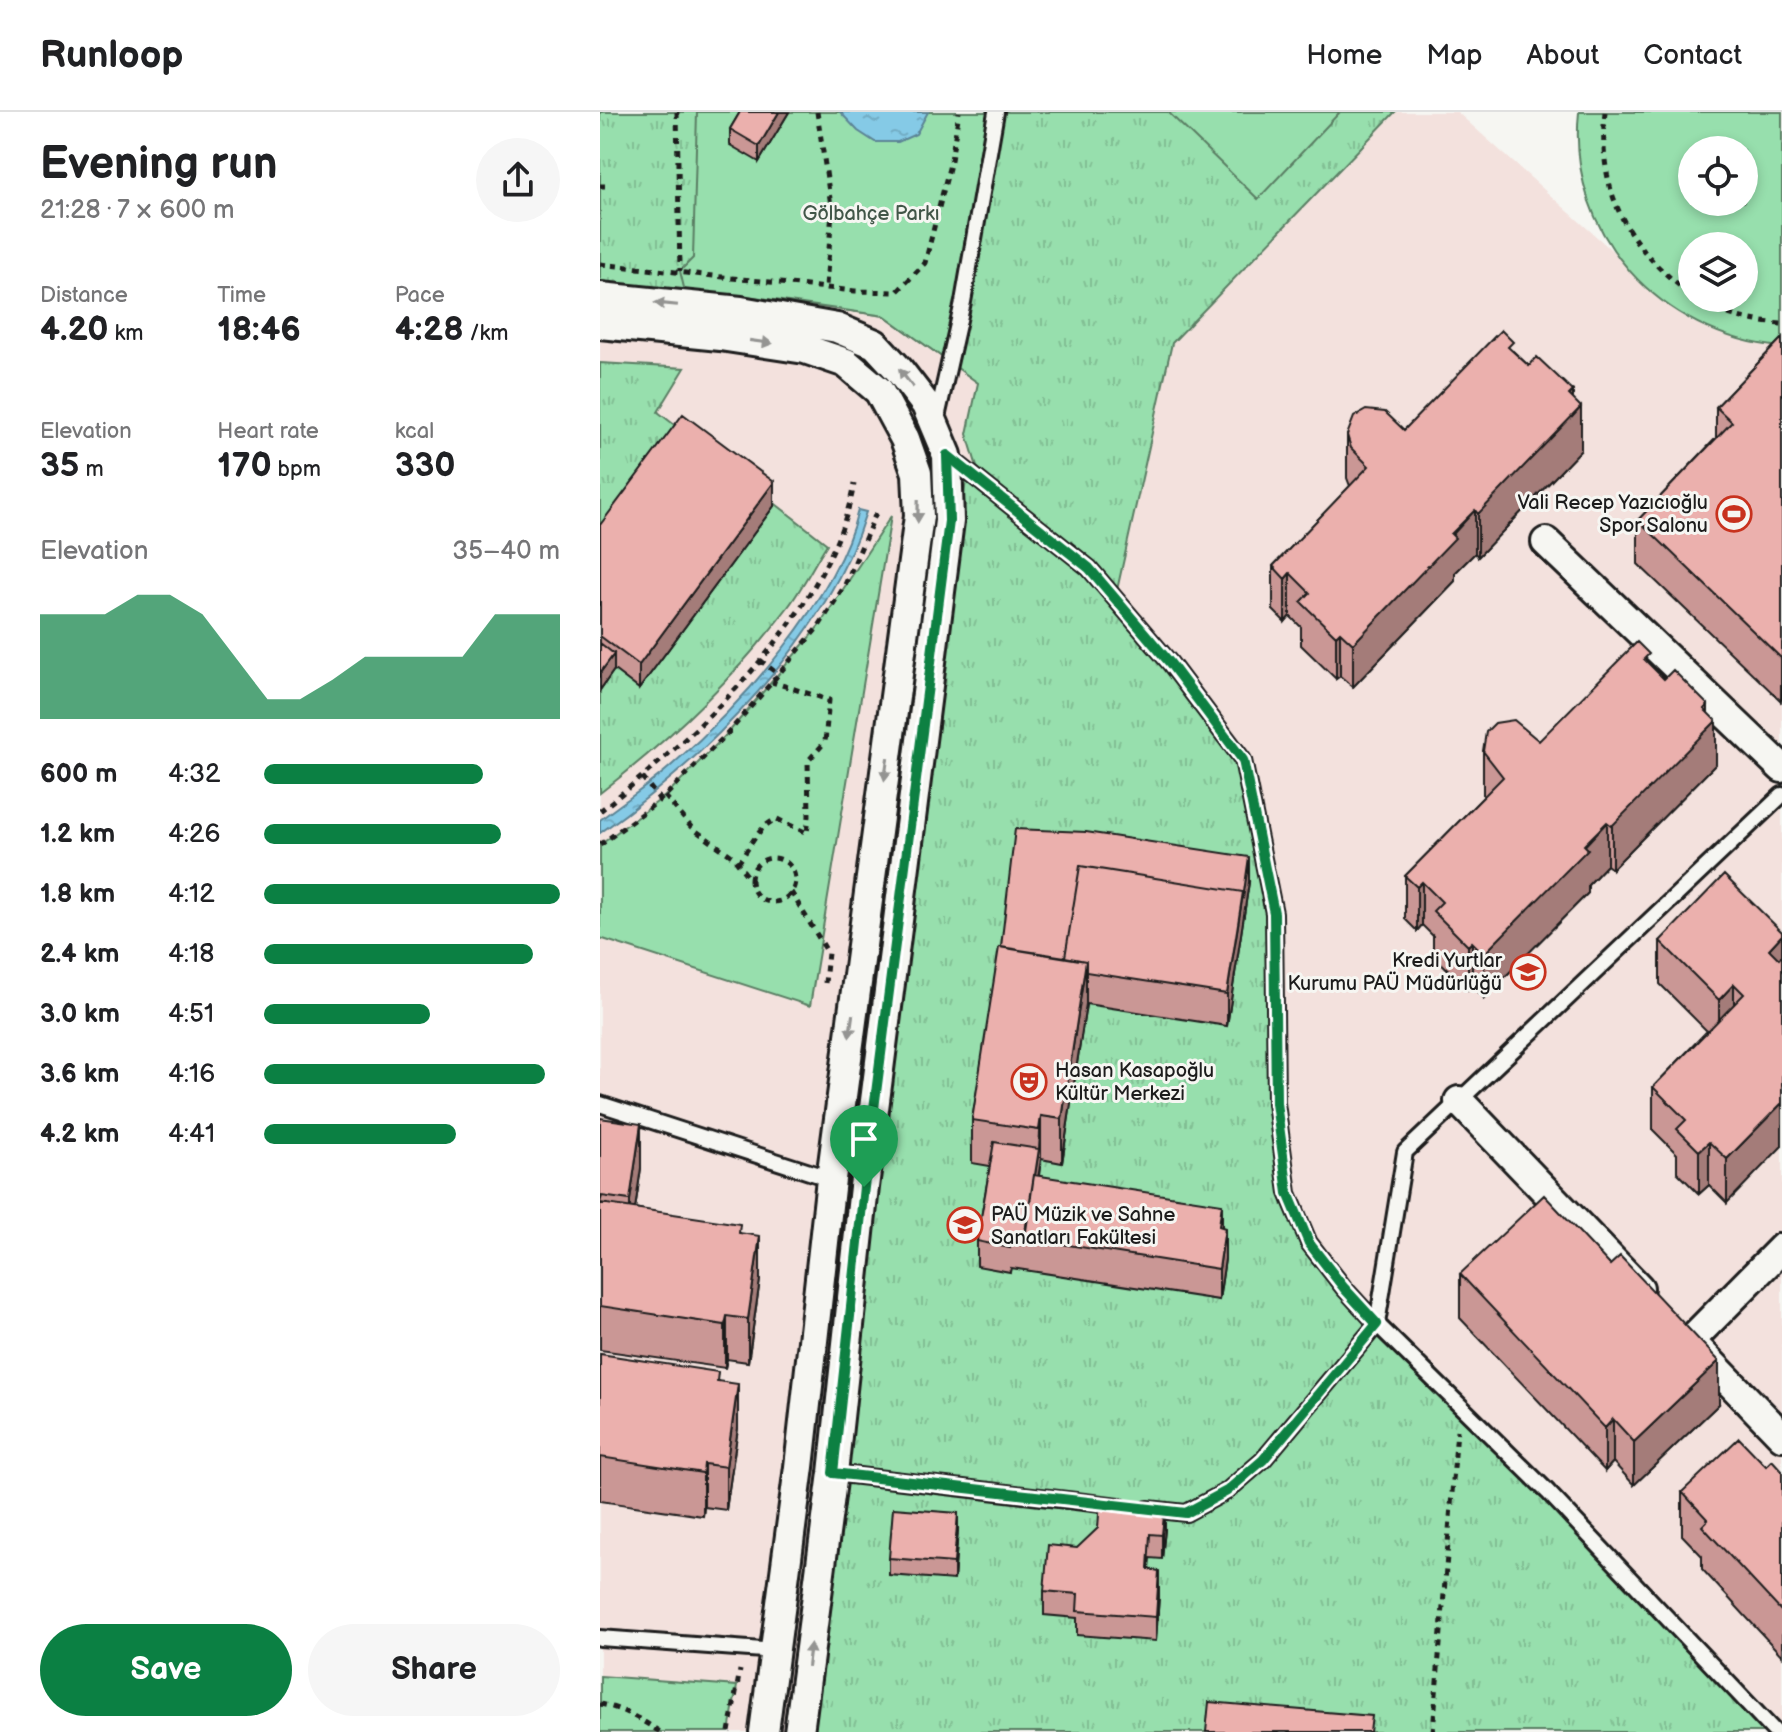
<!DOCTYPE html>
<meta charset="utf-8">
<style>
:root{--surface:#fff;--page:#f6f6f6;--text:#202124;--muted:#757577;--line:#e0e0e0;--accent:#0b8043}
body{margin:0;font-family:"Balsamiq Sans",sans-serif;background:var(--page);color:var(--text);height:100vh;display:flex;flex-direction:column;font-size:30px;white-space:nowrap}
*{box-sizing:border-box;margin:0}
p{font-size:26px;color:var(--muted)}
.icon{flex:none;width:44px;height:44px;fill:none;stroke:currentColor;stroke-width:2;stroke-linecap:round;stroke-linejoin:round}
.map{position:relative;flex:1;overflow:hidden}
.sheet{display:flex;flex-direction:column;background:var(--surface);width:600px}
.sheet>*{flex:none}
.buttons{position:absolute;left:1078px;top:24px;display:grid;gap:16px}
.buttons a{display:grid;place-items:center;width:80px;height:80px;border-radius:50%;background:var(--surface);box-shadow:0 4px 12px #0003;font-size:40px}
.pin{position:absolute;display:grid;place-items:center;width:68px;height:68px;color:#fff;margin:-82px -34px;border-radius:50% 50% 50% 0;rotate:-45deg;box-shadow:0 0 8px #0007}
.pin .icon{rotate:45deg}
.round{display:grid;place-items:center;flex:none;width:84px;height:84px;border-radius:42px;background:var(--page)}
.summary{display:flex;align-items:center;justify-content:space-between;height:136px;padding:0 40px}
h1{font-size:44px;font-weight:700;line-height:60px}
.metrics{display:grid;grid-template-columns:repeat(3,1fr);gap:12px;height:136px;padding:8px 40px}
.metrics div{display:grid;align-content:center}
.metrics b{font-size:34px;font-weight:700}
.metrics small{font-size:22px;font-weight:400}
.metrics p{font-size:22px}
.chart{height:224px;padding:16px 40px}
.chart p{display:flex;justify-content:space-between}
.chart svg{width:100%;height:144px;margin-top:8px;fill:var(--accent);opacity:.7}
.action{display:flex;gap:16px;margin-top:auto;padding:16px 40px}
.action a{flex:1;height:92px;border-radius:48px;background:var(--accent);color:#fff;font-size:32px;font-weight:700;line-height:92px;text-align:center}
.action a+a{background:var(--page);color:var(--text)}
ul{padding:0 40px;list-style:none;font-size:26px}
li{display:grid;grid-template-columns:128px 96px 1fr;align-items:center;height:60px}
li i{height:20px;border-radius:10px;background:var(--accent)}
header{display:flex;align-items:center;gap:48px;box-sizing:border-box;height:112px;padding:0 40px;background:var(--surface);border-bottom:2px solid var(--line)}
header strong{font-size:38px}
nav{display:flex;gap:44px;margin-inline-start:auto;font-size:28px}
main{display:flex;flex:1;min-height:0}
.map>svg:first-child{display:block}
</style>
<header>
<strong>Runloop</strong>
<nav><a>Home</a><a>Map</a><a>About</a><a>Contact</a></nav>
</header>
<main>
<section class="sheet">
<div class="summary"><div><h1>Evening run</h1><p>21:28 · 7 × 600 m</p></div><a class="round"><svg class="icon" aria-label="share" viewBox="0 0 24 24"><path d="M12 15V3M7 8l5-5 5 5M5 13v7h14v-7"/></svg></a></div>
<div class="metrics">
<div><p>Distance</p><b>4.20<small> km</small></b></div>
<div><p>Time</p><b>18:46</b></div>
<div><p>Pace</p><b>4:28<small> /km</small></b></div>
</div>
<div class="metrics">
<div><p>Elevation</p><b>35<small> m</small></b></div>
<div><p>Heart rate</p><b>170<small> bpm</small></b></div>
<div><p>kcal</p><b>330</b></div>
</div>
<div class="chart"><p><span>Elevation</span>35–40 m</p>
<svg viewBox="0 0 160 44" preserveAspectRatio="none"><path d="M0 44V12L10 12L20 12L30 6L40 6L50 12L60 25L70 38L80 38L90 32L100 25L110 25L120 25L130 25L140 12L150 12L160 12V44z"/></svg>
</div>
<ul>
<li><b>600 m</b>4:32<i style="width:74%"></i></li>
<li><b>1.2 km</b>4:26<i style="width:80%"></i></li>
<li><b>1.8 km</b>4:12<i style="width:100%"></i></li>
<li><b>2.4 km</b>4:18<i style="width:91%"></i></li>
<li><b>3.0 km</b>4:51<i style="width:56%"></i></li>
<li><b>3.6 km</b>4:16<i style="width:95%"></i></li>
<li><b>4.2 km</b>4:41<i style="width:65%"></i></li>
</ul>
<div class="action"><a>Save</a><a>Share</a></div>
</section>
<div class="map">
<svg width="1182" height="1620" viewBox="0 0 1182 1620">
<defs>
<pattern id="grass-tufts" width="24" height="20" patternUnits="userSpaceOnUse" patternTransform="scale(2)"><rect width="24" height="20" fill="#97dfad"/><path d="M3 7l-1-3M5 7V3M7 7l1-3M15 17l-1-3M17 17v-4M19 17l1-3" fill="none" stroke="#82bf94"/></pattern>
<pattern id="water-ripples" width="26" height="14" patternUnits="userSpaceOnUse" patternTransform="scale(2)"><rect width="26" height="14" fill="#85cae6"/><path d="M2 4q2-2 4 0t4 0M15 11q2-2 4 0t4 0" fill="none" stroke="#72adc5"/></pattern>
</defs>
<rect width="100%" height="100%" fill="#f6f6f2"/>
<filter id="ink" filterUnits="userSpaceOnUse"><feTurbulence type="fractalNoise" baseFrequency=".0125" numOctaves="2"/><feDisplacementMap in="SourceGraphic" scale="16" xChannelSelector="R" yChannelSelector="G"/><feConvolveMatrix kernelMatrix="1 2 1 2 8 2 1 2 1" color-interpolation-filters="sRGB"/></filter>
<g filter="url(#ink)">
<path fill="#f3e1dd" d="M0,0H857L1092,210L1182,232V1620H0Z"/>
<path fill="url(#grass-tufts)" stroke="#5a7e64" stroke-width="2" d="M0,0H795L572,231L515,487L631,631L674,801L676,991L688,1080L709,1131L1175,1620H197L264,1075L368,355L488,461L377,355L367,322L378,271L285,204L154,185L0,171Z
M0,251L85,256L58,300L227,432C214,452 203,475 188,495C135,566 70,627 0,681Z"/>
<path fill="#97dfad" stroke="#5a7e64" stroke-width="2" fill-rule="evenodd" d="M97,0H392L346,248L285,204L154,185L85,180L80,159L93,146Z
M568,0H740L658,87Z
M979,0H1182V235C1062,224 966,124 979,0ZM1092,38H1144V90H1092ZM1092,134H1144V186H1092Z
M291,404L210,894L0,826V733L65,684L128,621L219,514Z
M0,1564L137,1574L129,1620H0Z"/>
<path fill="url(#water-ripples)" stroke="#5b8495" stroke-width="2" d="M240,0H328L316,22L298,30H275L258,19Z
M258,398L266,400C228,525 105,647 0,721V708C24,689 50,673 73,652C141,593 237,487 258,398Z"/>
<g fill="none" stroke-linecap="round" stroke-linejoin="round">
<defs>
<path id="service" d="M336,310L363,190L396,0
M347,343L489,456L570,551L643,648L674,801L676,991L688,1081L709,1131L744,1176L777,1212L948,1380L1175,1620
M0,992L231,1067
M233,1361L519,1394
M548,1397L586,1401L627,1379L663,1348L777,1212L805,1040L1182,683
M0,1526L176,1539"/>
<path id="minor" d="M0,185L141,199L237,216L275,232L299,258L326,293L347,343L349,409L264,1075L233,1361L199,1620
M0,212L120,224L205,237L246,251L279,279L305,327L317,361L319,404L231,1067L199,1355L164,1620
M946,430L1182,656
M859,989L1039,1176
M1090,1229L1182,1136
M1093,1232L1182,1324"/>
</defs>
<use href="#service" stroke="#1c1c1c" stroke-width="20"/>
<use href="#minor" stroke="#1c1c1c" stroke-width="34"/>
<path stroke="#1c1c1c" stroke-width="5" stroke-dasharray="6 6" stroke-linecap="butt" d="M77,0L80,159
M217,0L232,100L226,174
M1005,0C997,80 1027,136 1092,183
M0,74H5
M0,152L255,179L297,180L325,151L351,48L359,0
M1096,186C1121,203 1152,210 1182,212
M160,548L179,563
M42,665L60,688
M65,684L92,716L132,744L149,766
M0,699C100,620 230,502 254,372
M0,733L65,684L128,621L172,570L219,514L244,475L276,401
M151 768a22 22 0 1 1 44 0a22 22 0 1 1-44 0Z
M138,751C150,736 158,714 177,707L207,721L209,704L208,649L225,630L229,588L172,570
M191,780L228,841L225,871
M0,1592C22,1596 42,1608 60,1620
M129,1620L140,1558
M833,1620L857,1318"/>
<use href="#service" stroke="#f6f6f2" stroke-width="14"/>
<use href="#minor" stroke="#f6f6f2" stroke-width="28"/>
</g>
<path fill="#ca9795" stroke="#1c1c1c" stroke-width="2" d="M140,0H189L159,50L130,33V17Z
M1182,226L1181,589L1038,452V408L1116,326V295Z
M913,239L929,254L973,287L981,338L878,445L875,441L855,461V469L753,575L740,564L736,567L701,533V515L690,504L685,510L673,498V454L750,374L747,366V323L804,318Z
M174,394L39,577L14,558L0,578V413Z
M1049,552L1064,567L1108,601L1116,652L1012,757L1007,753L988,773V781L884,886L872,873L868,877L833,843V824L822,813L817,819L805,807V764L884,684L883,683V639L939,629Z
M649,770L627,914L486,892L462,1051L441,1047L439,1064L622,1115L625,1147L619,1188L411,1156L410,1160L377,1154V1129L390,1054L372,1051V1008L401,835Z
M1182,820L1127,1091L1109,1073L1099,1082L1077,1060V1042L1053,1018V975L1107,919L1060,872V829Z
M0,1006L41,1056L35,1096L140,1121L160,1168L148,1250L127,1247L125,1256L0,1238Z
M860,1162L1119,1292L1034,1373L1013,1350L1005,1359L860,1206Z
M0,1242L118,1269L138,1316L126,1398L104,1395L103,1404L0,1389Z
M1166,1354L1182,1359V1544L1102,1457V1444L1082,1423V1380Z
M565,1417L562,1447L550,1446L549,1457L559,1483L556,1529L477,1523V1506L444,1503V1479L477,1436Z
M358,1418L354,1468L289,1463V1446Z"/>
<path fill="#a47b79" stroke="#1c1c1c" stroke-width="2" d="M179,0H189L159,50V34Z
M973,279V304L981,295V338L878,445V402Z
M174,370V394L39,577V553Z
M875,398V441L855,461V469L753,575V532Z
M690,461V504L685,510V467Z
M740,520V564L736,567V524Z
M14,542V558L0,578V561Z
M1182,545V588L1181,589V546Z
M1108,593V617L1116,609V652L1012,757V714Z
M1007,710V753L988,773V781L884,886V842Z
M649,745V770L627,914V882Z
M822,770V813L817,819V775Z
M1182,823V866L1169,837Z
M872,830V873L868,877V834Z
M486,849V892L462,1051V1007Z
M1134,872V915L1119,931V888Z
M1182,991V1034L1127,1091V1047Z
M441,1004V1047L429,1127L425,1126L439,1037Z
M41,1012V1056L30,1131V1088Z
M1109,1030V1073L1099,1082V1039Z
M622,1092V1124L619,1114Z
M625,1116V1147L619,1188V1157Z
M160,1124V1168L148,1250V1207Z
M127,1204V1247L125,1256V1213Z
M1119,1249V1292L1034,1373V1330Z
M138,1272V1316L126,1398V1355Z
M1013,1307V1350L1005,1359V1316Z
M104,1352V1395L103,1404V1361Z
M565,1393V1417L562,1447V1423Z
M358,1401V1418L354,1468V1451Z
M559,1459V1483L556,1529V1505Z"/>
<path fill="#ebb0ad" stroke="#1c1c1c" stroke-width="2" d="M140,0H179L159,34L130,17Z
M901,218L913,230L908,235L929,254L937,245L973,279L969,283L981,295L878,402L875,398L851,422L855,426L753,532L740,520L736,524L701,490L710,481L690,461L685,467L673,454L769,354L751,336L747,323L754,305L766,298L785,300L804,318Z
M1182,226V545L1181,546L1038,408L1132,310L1116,295Z
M83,302L174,370L39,553L0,524V413Z
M1037,530L1049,542L1044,547L1064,567L1073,558L1108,593L1104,597L1116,609L1012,714L1007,710L984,733L988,737L884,842L872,830L868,834L833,799L842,790L822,770L817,775L805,764L903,665L883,639L886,620L895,611L914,608L939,629Z
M0,531L14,542L0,561Z
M415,717L486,720L649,745L643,787V780L480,754L465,845L401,835Z
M480,754L643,780L627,882L486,860V849L465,845Z
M1124,763L1182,820V823L1169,837L1179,847L1182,843V991L1127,1047L1109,1030L1099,1039L1077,1017L1086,1008L1053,975L1144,882L1134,872L1119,888L1060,829Z
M399,835L486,849L462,1007L441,1004L439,1018L372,1008Z
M0,1006L41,1012L30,1088L2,1084L0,1091L140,1112L139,1121L160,1124L148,1207L127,1204L125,1213L0,1194Z
M394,1030L439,1037L435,1063H434L424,1133L411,1131L410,1136L377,1129Z
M434,1063L622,1092L619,1114L625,1116L619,1157L424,1126Z
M944,1083L1010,1153L1020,1144L1119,1249L1034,1330L1013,1307L1005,1316L860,1162Z
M0,1242L118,1260L117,1269L138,1272L126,1355L104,1352L103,1361L0,1345Z
M1139,1326L1166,1354L1172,1348L1182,1359V1500L1102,1414L1108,1408L1082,1380Z
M500,1388L565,1393L562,1423L550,1422L548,1457L559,1459L556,1505L477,1499L478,1482L444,1479L448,1433L477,1436L498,1416Z
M293,1396L358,1401L354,1451L289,1446Z
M609,1590L772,1604L770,1620H606Z"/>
<defs><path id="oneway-solid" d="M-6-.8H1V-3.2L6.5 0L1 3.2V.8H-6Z" transform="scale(2)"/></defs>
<g fill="#949492">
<use href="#oneway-solid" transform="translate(66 192) rotate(-174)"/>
<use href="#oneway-solid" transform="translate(161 230) rotate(8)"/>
<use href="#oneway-solid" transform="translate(306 266) rotate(-128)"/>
<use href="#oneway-solid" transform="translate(318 399) rotate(91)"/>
<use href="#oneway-solid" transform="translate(286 657) rotate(98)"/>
<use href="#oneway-solid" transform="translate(251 914) rotate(98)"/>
<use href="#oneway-solid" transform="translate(209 1543) rotate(-83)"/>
</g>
</g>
<g fill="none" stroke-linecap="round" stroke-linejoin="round" filter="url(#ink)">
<defs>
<path id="route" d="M347,343L489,456L570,551L643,648L674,801L676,991L688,1081L709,1131L744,1176L777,1212L663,1348L627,1379L586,1401L233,1361L264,1075L349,409Z"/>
</defs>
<use href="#route" stroke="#fff" stroke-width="16"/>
<use href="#route" stroke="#0b8043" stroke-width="10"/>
</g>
<defs>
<symbol id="stadium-ring" viewBox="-11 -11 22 22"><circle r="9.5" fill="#f6f6f2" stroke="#c8321e" stroke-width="1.5"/><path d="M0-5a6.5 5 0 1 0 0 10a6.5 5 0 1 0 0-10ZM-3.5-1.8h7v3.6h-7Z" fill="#c8321e"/></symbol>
<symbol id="university-ring" viewBox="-11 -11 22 22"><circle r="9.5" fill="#f6f6f2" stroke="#c8321e" stroke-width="1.5"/><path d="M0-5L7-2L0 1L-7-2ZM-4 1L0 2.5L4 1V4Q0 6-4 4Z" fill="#c8321e"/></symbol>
<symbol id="theatre-ring" viewBox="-11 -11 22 22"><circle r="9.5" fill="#f6f6f2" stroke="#c8321e" stroke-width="1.5"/><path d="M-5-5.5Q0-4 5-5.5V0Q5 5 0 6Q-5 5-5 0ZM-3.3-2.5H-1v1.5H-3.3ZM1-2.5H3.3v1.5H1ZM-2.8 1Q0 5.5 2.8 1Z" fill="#c8321e"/></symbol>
</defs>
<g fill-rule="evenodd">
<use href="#stadium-ring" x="1114" y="382" width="40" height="40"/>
<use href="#university-ring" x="908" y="840" width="40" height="40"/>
<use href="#theatre-ring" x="409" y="950" width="40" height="40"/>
<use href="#university-ring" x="345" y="1093" width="40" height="40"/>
</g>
<g text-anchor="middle" stroke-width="6" stroke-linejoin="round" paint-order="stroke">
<g font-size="20" fill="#415648" stroke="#f6f6f2">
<text x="271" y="108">Gölbahçe Parkı</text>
</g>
<g font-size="20" fill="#1c1c1c" stroke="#f6f6f2" text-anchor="end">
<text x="1108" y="397">Vali Recep Yazıcıoğlu<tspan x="1108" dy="23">Spor Salonu</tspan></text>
<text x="902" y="855">Kredi Yurtlar<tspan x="902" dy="23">Kurumu PAÜ Müdürlüğü</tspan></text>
<text x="455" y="965" text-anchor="start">Hasan Kasapoğlu<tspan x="455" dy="23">Kültür Merkezi</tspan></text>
<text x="391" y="1109" text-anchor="start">PAÜ Müzik ve Sahne<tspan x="391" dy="23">Sanatları Fakültesi</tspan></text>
</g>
</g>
</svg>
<div class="buttons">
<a><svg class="icon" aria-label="locate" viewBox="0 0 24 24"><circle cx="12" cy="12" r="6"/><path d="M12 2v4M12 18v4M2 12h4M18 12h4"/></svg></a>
<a><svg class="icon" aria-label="layers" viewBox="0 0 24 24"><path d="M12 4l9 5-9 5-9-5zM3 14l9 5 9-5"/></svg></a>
</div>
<div class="pin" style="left:264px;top:1075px;background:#1e9e55"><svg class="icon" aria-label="arrive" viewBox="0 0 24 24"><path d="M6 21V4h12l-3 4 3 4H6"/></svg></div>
</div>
</main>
